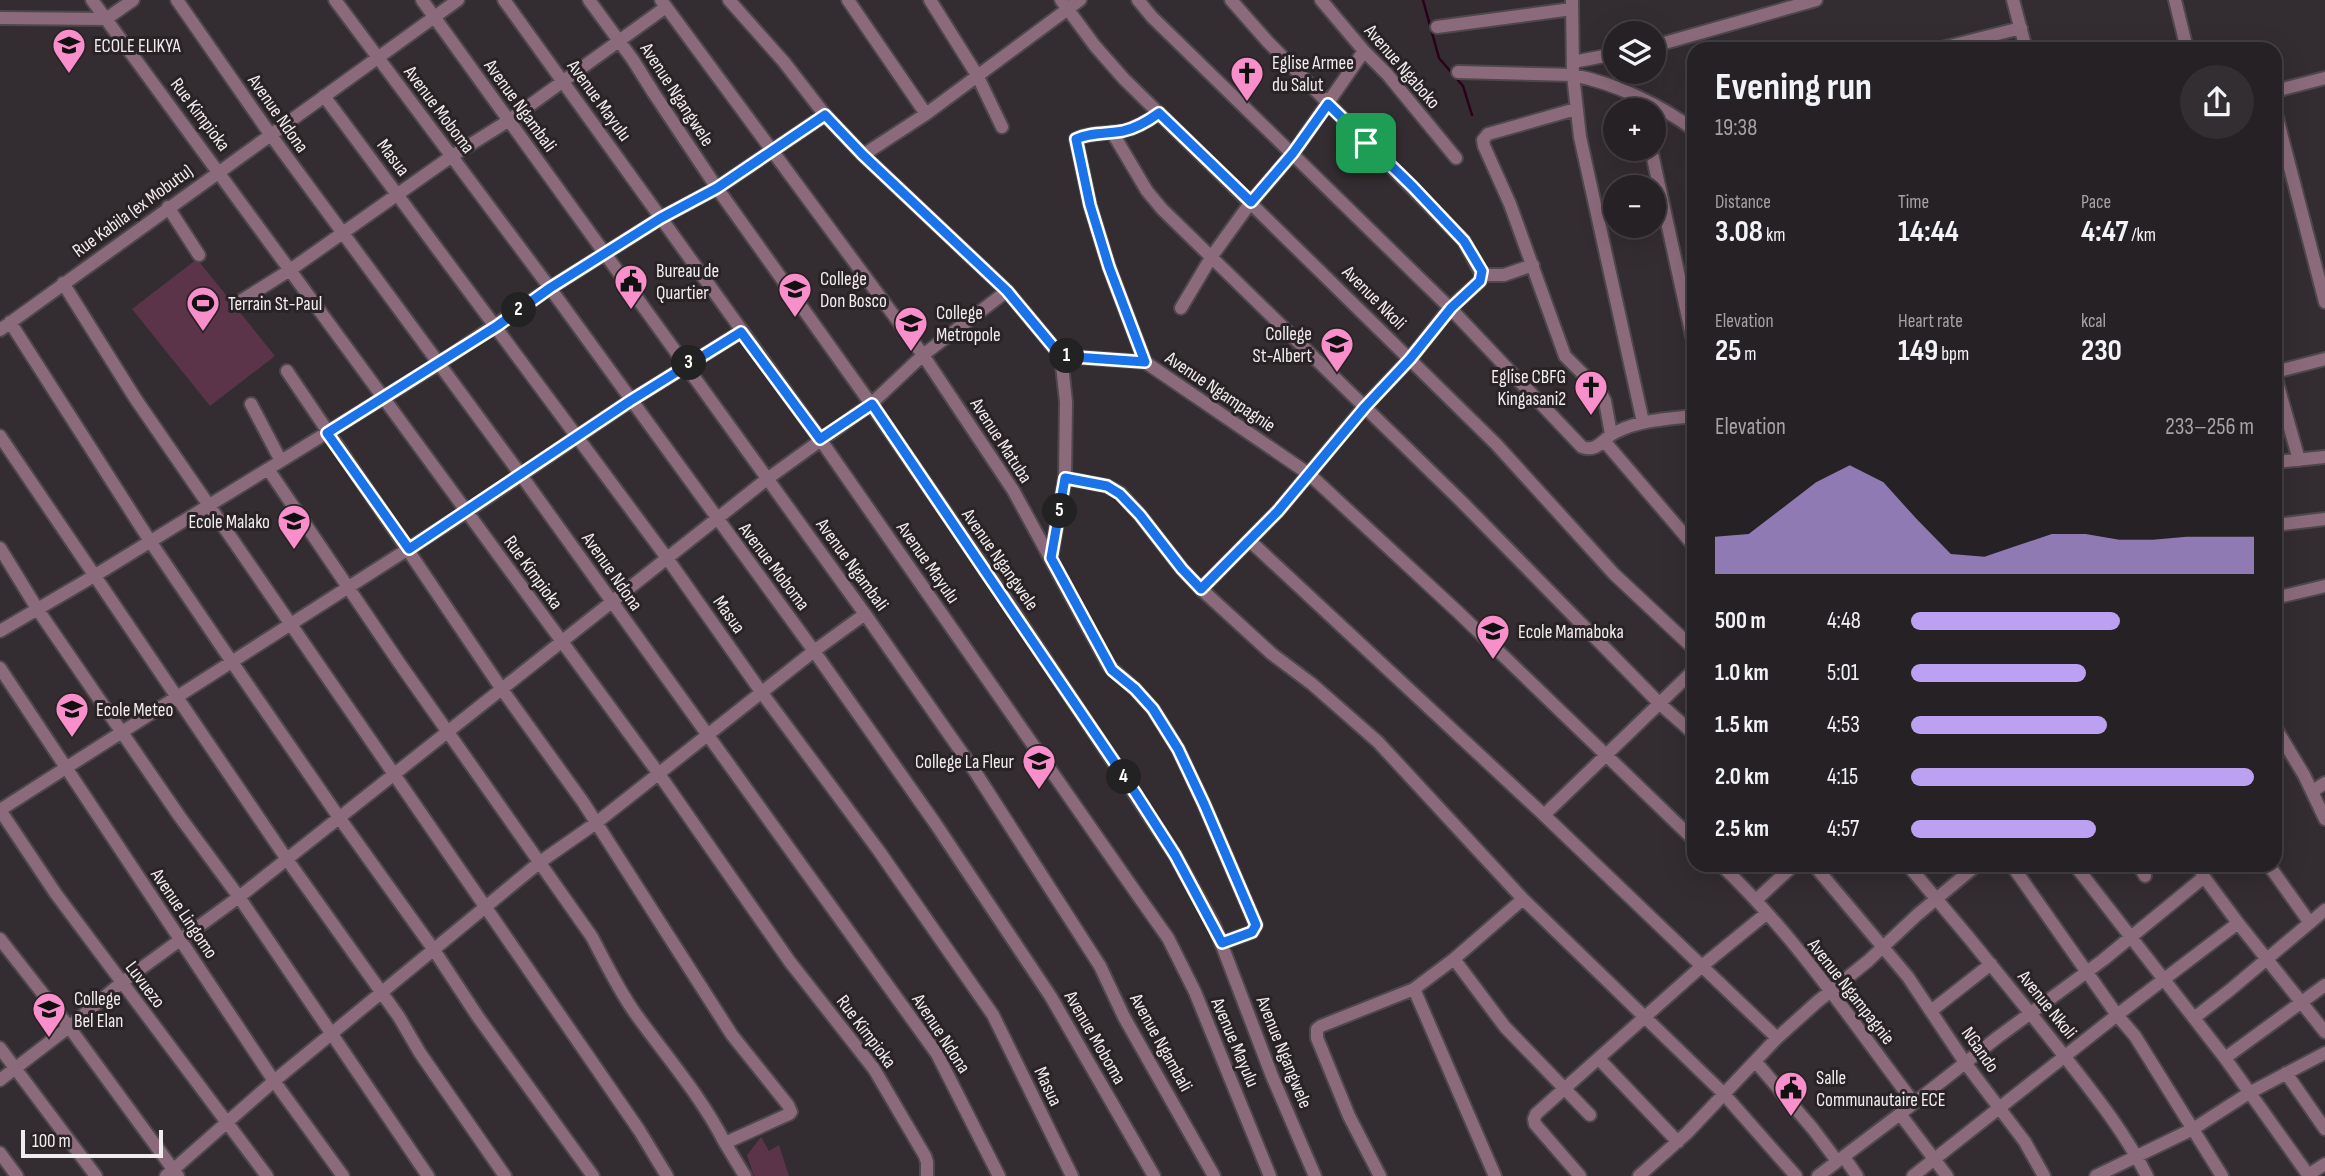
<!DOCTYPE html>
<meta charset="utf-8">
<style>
:root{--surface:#262124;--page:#322e31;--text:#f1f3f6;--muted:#a4a3a6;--line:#423e41;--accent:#bca0f2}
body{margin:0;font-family:"Sofia Sans Condensed",sans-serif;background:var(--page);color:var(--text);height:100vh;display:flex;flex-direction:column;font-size:26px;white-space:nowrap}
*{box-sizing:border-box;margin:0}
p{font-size:23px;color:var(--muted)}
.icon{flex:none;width:38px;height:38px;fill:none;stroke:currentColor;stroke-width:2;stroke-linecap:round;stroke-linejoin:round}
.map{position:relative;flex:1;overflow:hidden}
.panel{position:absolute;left:1687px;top:42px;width:595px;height:830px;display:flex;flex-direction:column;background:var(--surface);border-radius:21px;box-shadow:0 7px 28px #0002,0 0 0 2px var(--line)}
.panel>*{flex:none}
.tools{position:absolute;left:1603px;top:21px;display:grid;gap:14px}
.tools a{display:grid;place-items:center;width:63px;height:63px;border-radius:50%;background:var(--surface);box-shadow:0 7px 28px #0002,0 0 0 2px var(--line);font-size:35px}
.scale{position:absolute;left:21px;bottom:18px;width:142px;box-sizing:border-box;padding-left:7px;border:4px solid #f1edef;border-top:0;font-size:19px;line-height:24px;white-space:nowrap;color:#f1edef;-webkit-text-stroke:5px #292326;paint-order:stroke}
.pin{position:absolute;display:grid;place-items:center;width:60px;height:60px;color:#fff;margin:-30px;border-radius:14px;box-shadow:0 4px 10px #0006}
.km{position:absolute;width:35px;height:35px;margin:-18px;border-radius:50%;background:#222;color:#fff;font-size:19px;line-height:35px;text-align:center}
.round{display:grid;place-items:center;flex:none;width:74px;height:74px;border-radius:37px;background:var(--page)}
.summary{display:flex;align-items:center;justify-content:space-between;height:119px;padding:0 28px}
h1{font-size:38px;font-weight:700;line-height:52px}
.figures{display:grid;grid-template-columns:repeat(3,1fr);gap:10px;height:119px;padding:7px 28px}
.figures div{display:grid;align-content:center}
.figures b{font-size:30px;font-weight:700}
.figures small{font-size:19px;font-weight:400}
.figures p{font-size:19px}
.chart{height:196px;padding:14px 28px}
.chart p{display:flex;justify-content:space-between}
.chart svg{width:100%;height:126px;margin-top:7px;fill:var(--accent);opacity:.7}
ul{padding:0 28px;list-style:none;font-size:23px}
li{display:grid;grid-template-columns:112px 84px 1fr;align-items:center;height:52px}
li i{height:18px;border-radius:9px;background:var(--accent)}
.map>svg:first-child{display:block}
</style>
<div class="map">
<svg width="2325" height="1176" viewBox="0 0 2325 1176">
<rect width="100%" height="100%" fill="#332c30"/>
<path fill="#5c344a" d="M197,259L275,356L210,406L132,309Z
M761,1137L769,1151L779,1145L789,1176H754L747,1155Z"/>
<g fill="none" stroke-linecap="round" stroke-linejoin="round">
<path stroke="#2b001b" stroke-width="2.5" d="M1423,0L1439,58L1463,86L1472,115"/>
<defs>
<path id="minor" d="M92,0L659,774L790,962L874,1069L925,1156L927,1162V1176
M177,0L270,134L521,475L937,1054L999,1176
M335,0L550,288L814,651L935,823L1051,997L1154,1176
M422,0L865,614L974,770L1100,966L1124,1017L1214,1176
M504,0L820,439L1139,897L1168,938L1195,992L1270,1176
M589,0L633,60L653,92L717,188L871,404L1005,598L1175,855L1215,927L1272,1076L1315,1176
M661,0L923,355L1013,490L1109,666L1135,689L1153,709L1178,749L1204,804L1256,925L1252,932L1222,943
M729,0L784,62L825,115L863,155L1007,291L1061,356L1145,362L1309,474L1459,613L1694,840
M848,0L926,114
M930,0L977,75L1002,127
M1061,0L1095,46L1124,79L1496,444L1614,574L1694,649
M1138,0L1152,17L1450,308L1582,447C1598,453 1604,437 1616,432C1640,420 1667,419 1694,416
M1231,0L1268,42L1464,241L1482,275
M1321,0L1364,51L1387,74L1456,158
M1572,0L1573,75L1580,137L1643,422
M2013,0L2026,49
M2175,0L2187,49
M0,18L106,19L133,0
M1437,27L1572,9
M1654,46L1816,0
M1938,49L2021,28
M1573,62L1615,54
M1458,72L1573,75C1614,83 1661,105 1694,130
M2275,91L2325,78
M324,96L667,558L762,693L879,851L993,1015L1072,1176
M1576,109L1488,134L1483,140L1484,146L1510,204L1565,356L1600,391L1605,401L1611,434
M2275,110L2325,302
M1112,132L1147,191L1162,209L1462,502L1660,704L1694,734
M1651,149L1694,345
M863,155L926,114L1080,0
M168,207L199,255
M1482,275H1504L1533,265
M63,283L135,398L639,1130L667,1176
M239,302L290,270L452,156L508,121L666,7
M1181,308L1212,256L1251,202L1293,153L1364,51
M10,322L150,541L232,662L338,816L434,950L478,1017L593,1176
M0,330L458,0
M1145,362L1109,267L1090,205L1076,139C1090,132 1107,134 1123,131C1137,128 1148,121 1159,113
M287,371L501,688L583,802L732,1035L788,1105L791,1112L789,1114L725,1143C701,1096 666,1056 635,1013C618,989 605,962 592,937L400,664L268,469L438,364L550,288L661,218L717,188L825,115
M2275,372L2325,359
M2275,375L2299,460
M251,404L281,461
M0,436L286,858L399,1017L420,1053L505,1176
M1605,442L1694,546
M2275,462L2325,457
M1065,478L1107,486L1120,493L1140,515L1182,569L1201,589L1272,654L1312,684L1378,742L1523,899L1723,1093L1796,1176
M2275,525L2325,519
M1250,541L1544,815L1777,1038
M0,548L38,610L180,817L239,897L428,1176
M1051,558L1065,478L1066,402L1061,356
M1201,589L1278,511L1365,406L1410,359L1450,308L1480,281L1482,275
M2275,598L2325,586
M0,631L94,576L268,469
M0,668L274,1081L343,1176
M2275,727L2304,775L2325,819
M2313,791L2325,783
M1544,815L1694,670
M1720,864C1794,934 1853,1023 1914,1103L1900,1114L1947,1176
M1813,864L1908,977L1966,1064L2025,1142L2044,1176
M1907,864C1959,925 2009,986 2058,1048C2090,1089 2123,1129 2147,1176
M2011,864L2117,1015L2135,1036L2222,1176
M2074,864L2225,1058L2309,1176
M2138,864L2145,876
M2197,864L2204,877L2238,923L2325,1032
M2268,864L2310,923
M1756,900L1795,864
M0,939L69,1027L178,1176
M1454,959L1505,1027L1590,1115
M1414,989L1495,1176
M1931,1011L1991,964
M2194,1018L2230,990L2325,910
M0,1048L96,1176
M2225,1058L2325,985
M1599,1059L1678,1142
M1755,1061L1813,1129L1837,1161
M2286,1073L2325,1129
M0,1080L69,1027L121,983L239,897L767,479L871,404L923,355L1007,291
M1914,1103L1998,1037L2103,960L2204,877
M725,1143L745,1176
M0,1153L17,1176
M1844,1157L1857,1176
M2308,1175L2325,1164
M166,1176L274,1081L540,862L596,823L814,651L865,614
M267,1176L56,894L0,810L466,512L630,401L741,332
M1380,1176L1349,1116L1317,1038V1029L1321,1026L1414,989L1454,959L1523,899
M1580,1176L1535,1124L1534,1119L1536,1114L1702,966L1767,913
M1639,1176L1687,1133L1777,1038L1817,1002L1868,961L1917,915L1978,864
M1818,1176L1900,1114
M1913,1176L2117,1015L2238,923
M2096,1176L2193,1129L2249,1093L2325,1053"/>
</defs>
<use href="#minor" stroke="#4e474b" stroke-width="16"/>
<use href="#minor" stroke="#8b6b7b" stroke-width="12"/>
</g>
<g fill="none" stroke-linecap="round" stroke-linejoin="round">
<defs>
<path id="route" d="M1328,104L1413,187L1464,241L1482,271L1480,281L1451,308L1410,359L1365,407L1278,511L1201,589L1182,569L1140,515L1120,494L1107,486L1065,478L1051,558L1112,670L1135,689L1153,709L1178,749L1204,804L1256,925L1252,932L1222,943L1175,855L1136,794L872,404L820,439L741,332L630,401L409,549L327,433L497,326L550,288L661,218L717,188L825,115L863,155L1007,291L1061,356L1145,362L1109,267L1090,205L1076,139C1090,132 1107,134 1123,131C1137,128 1148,121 1159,113L1251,202L1293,153Z"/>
</defs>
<use href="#route" stroke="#fff" stroke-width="14"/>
<use href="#route" stroke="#1a73e8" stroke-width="9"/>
</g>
<defs>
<symbol id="school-pin" viewBox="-11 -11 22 30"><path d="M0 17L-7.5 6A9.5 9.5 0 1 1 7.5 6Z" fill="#f98fca" stroke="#292326"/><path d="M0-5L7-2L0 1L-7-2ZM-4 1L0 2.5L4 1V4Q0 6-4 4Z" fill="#111"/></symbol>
<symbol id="church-pin" viewBox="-11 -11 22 30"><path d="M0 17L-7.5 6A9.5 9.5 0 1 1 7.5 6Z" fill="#f98fca" stroke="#292326"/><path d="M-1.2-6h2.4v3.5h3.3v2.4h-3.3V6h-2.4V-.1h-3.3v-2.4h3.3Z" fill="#111"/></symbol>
<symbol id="civic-pin" viewBox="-11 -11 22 30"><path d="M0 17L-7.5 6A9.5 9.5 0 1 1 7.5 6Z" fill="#f98fca" stroke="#292326"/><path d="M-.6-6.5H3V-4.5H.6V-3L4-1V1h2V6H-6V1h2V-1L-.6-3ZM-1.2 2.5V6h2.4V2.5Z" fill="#111"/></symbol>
<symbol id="stadium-pin" viewBox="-11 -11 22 30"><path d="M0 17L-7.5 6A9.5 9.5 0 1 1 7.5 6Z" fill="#f98fca" stroke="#292326"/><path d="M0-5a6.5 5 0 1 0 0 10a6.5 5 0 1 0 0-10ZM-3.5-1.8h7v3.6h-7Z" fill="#111"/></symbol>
</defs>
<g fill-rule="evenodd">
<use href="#school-pin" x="50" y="26" width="38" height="52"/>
<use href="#church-pin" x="1228" y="54" width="38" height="52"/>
<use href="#civic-pin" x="612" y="262" width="38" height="52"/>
<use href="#school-pin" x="776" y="270" width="38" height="52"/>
<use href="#stadium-pin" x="184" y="284" width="38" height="52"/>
<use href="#school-pin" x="892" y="304" width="38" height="52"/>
<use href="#school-pin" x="1318" y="325" width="38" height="52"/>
<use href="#church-pin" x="1572" y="368" width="38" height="52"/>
<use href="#school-pin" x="275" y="502" width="38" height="52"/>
<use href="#school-pin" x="1474" y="612" width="38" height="52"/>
<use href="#school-pin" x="53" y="690" width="38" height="52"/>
<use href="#school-pin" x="1020" y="742" width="38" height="52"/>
<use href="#school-pin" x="30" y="990" width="38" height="52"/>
<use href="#civic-pin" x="1772" y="1069" width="38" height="52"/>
</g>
<g text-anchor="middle" stroke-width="6" stroke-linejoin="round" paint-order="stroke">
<g font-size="19" fill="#f1edef" stroke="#292326" text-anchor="start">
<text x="94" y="52">ECOLE ELIKYA</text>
<text x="1272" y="69">Eglise Armee<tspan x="1272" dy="22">du Salut</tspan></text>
<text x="656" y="277">Bureau de<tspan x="656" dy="22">Quartier</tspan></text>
<text x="820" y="285">College<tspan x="820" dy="22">Don Bosco</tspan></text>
<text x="228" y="310">Terrain St-Paul</text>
<text x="936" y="319">College<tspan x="936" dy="22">Metropole</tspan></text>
<text x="1312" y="340" text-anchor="end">College<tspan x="1312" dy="22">St-Albert</tspan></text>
<text x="1566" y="383" text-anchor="end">Eglise CBFG<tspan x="1566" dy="22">Kingasani2</tspan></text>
<text x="270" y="528" text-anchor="end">Ecole Malako</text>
<text x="1518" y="638">Ecole Mamaboka</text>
<text x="96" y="716">Ecole Meteo</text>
<text x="1014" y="768" text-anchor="end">College La Fleur</text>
<text x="74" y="1005">College<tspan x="74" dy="22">Bel Elan</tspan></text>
<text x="1816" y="1084">Salle<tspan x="1816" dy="22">Communautaire ECE</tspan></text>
</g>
<g font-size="19" fill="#f1edef" stroke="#292326">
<text transform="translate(1403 66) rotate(49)" y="7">Avenue Ngaboko</text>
<text transform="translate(678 94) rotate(57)" y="7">Avenue Ngangwele</text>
<text transform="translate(600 100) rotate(54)" y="7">Avenue Mayulu</text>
<text transform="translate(521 105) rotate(54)" y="7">Avenue Ngambali</text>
<text transform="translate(440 109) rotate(53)" y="7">Avenue Moboma</text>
<text transform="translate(279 113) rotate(55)" y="7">Avenue Ndona</text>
<text transform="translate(201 114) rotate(53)" y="7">Rue Kimpioka</text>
<text transform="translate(394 157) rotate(53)" y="7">Masua</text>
<text transform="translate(132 210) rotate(-36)" y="7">Rue Kabila (ex Mobutu)</text>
<text transform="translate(1375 297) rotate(45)" y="7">Avenue Nkoli</text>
<text transform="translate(1221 391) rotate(34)" y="7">Avenue Ngampagnie</text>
<text transform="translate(1002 440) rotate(57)" y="7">Avenue Matuba</text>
<text transform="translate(1001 559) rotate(55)" y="7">Avenue Ngangwele</text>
<text transform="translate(929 562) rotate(55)" y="7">Avenue Mayulu</text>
<text transform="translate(853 564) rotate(54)" y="7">Avenue Ngambali</text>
<text transform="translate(775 566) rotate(53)" y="7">Avenue Moboma</text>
<text transform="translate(613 571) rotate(55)" y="7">Avenue Ndona</text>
<text transform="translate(534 572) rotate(54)" y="7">Rue Kimpioka</text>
<text transform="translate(730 614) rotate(55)" y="7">Masua</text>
<text transform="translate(185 913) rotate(56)" y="7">Avenue Lingomo</text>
<text transform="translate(146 984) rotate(53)" y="7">Luvuezo</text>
<text transform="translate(1852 991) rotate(52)" y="7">Avenue Ngampagnie</text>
<text transform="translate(2048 1004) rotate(51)" y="7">Avenue Nkoli</text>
<text transform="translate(867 1031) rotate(53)" y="7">Rue Kimpioka</text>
<text transform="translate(942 1033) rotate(57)" y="7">Avenue Ndona</text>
<text transform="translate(1096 1037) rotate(60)" y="7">Avenue Moboma</text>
<text transform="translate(1162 1042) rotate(61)" y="7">Avenue Ngambali</text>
<text transform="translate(1236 1042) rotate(67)" y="7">Avenue Mayulu</text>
<text transform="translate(1981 1049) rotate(55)" y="7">NGando</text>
<text transform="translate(1285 1052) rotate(68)" y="7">Avenue Ngangwele</text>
<text transform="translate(1049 1086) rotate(65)" y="7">Masua</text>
</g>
</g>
</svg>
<div class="tools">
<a><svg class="icon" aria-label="layers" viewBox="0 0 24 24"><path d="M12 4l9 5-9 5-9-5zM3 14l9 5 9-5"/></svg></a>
<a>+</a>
<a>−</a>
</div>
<div class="scale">100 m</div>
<div class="pin" style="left:1366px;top:143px;background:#1e9e55"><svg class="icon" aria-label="arrive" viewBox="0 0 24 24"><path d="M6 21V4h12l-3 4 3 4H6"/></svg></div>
<b class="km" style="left:1067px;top:356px">1</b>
<b class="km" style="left:519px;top:310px">2</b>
<b class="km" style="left:689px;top:363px">3</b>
<b class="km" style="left:1124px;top:777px">4</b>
<b class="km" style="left:1060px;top:511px">5</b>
<section class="panel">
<div class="summary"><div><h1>Evening run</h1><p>19:38</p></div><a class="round"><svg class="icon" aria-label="share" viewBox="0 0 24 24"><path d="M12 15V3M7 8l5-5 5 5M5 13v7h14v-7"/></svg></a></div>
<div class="figures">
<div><p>Distance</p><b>3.08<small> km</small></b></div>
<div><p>Time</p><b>14:44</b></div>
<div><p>Pace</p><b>4:47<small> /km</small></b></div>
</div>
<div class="figures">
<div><p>Elevation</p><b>25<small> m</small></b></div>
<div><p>Heart rate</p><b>149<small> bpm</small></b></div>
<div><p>kcal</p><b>230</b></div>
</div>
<div class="chart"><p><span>Elevation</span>233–256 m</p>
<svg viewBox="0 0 160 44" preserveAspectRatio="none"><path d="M0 44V31L10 30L20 21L30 12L40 6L50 12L60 25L70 37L80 38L90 34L100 30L110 30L120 32L130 32L140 31L150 31L160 31V44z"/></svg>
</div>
<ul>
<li><b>500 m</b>4:48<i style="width:61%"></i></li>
<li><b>1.0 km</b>5:01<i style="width:51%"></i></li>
<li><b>1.5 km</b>4:53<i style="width:57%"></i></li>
<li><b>2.0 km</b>4:15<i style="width:100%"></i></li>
<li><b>2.5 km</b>4:57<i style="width:54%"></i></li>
</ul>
</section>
</div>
